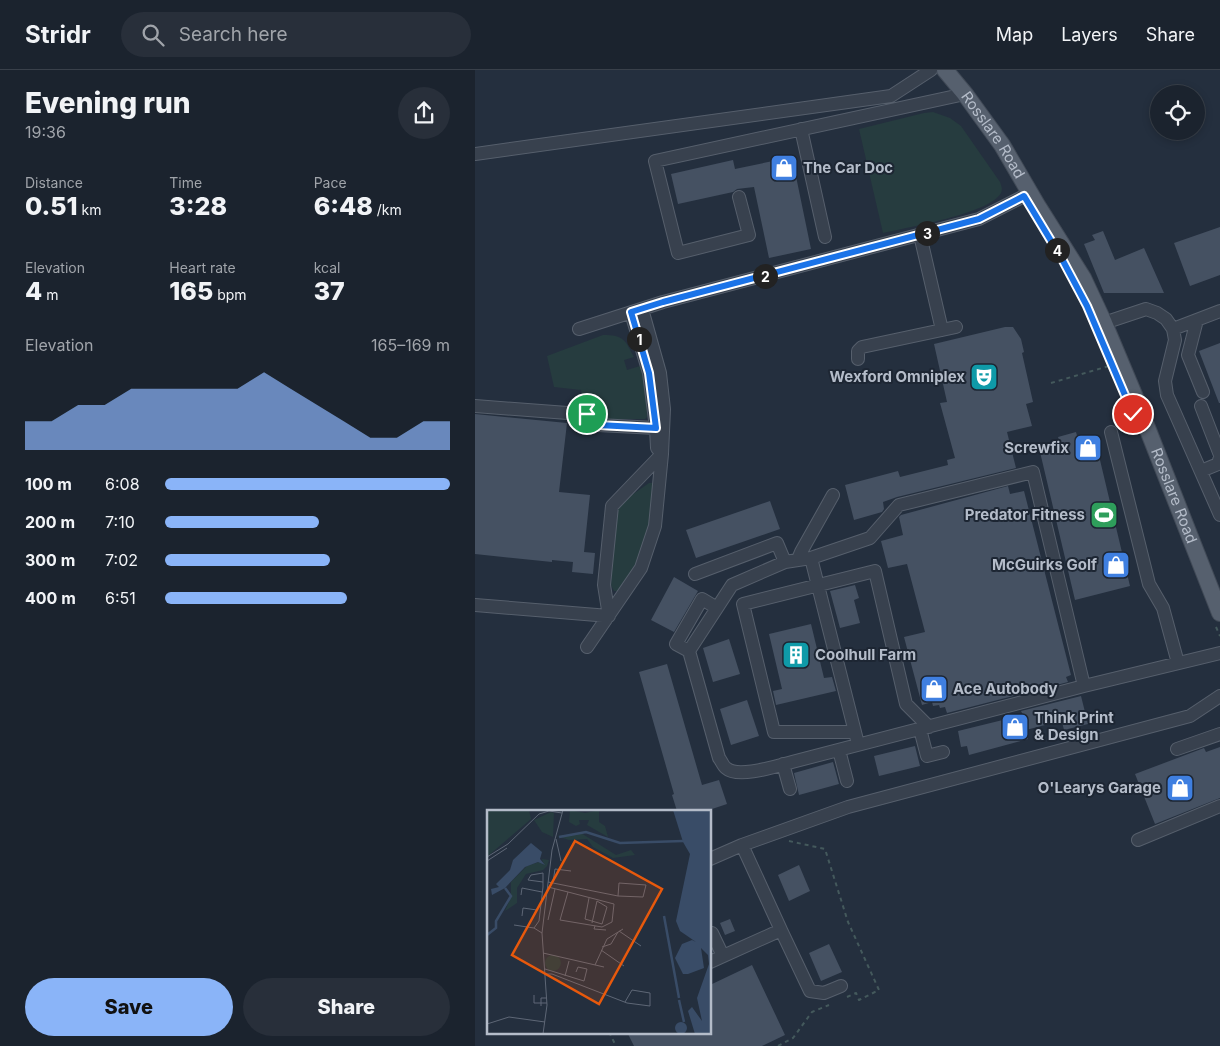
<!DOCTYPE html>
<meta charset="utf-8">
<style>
:root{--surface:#1b232e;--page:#282f3a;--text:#f1f3f6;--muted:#a0a4aa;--line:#39404a;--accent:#8ab4f8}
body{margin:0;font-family:Inter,sans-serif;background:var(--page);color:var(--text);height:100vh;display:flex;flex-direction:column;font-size:19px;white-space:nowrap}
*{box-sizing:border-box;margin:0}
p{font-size:16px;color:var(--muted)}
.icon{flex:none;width:28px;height:28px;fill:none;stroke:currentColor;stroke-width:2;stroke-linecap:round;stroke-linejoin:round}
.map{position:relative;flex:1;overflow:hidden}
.details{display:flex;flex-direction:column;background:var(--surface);width:475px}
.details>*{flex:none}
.fabs{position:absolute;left:675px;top:15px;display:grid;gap:10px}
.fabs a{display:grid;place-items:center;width:55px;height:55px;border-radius:50%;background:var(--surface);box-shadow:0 2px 8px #0003,0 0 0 1px var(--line);font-size:25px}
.pin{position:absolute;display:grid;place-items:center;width:42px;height:42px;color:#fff;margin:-21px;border:2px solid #fff;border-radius:50%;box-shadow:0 1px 5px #0007}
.km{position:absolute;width:25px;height:25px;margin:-12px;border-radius:50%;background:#222;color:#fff;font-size:14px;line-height:25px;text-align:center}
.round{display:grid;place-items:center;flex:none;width:52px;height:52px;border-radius:26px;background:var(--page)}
.overview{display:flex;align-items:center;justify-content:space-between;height:85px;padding:0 25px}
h1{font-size:28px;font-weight:800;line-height:38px}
.metrics{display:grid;grid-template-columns:repeat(3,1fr);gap:8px;height:85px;padding:5px 25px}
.metrics div{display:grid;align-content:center}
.metrics b{font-size:25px;font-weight:800}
.metrics small{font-size:14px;font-weight:400}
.metrics p{font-size:14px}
.chart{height:140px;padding:10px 25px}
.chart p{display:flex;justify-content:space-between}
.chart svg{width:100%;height:90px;margin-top:5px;fill:var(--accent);opacity:.7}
.action{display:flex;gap:10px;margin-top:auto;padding:10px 25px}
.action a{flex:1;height:58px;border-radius:30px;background:var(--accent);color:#111;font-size:20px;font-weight:800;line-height:58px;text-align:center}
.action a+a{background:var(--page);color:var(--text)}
ul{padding:0 25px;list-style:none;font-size:16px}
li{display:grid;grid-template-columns:80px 60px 1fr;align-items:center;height:38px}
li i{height:12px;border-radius:6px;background:var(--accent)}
header{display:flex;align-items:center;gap:30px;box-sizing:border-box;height:70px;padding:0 25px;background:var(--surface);border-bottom:1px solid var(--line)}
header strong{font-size:24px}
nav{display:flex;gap:28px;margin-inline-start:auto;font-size:18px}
.search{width:350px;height:45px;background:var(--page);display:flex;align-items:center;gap:12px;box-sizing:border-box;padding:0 18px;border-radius:28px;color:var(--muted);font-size:19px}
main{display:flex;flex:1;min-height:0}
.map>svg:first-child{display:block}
</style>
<header>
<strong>Stridr</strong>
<div class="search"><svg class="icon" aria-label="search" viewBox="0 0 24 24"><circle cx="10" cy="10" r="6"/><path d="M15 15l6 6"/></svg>Search here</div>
<nav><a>Map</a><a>Layers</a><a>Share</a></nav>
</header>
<main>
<section class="details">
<div class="overview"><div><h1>Evening run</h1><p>19:36</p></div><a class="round"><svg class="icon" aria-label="share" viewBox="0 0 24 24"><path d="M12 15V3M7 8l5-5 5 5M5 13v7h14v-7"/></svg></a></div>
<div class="metrics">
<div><p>Distance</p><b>0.51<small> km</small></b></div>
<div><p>Time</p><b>3:28</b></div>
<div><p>Pace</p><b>6:48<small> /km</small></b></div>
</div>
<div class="metrics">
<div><p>Elevation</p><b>4<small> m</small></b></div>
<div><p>Heart rate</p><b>165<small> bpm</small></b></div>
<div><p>kcal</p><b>37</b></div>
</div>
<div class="chart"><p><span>Elevation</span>165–169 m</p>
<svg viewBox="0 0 160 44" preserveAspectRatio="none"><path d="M0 44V30L10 30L20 22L30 22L40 14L50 14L60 14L70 14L80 14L90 6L100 14L110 22L120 30L130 38L140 38L150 30L160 30V44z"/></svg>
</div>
<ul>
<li><b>100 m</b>6:08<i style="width:100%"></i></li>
<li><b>200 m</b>7:10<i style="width:54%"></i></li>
<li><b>300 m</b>7:02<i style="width:58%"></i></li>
<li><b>400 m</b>6:51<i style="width:64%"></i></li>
</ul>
<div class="action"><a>Save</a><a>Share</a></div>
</section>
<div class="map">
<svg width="745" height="976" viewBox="0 0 745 976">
<rect width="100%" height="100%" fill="#242f3e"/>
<path fill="#263c3f" d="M458,42L475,48L486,56L525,112C526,115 528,119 526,123C514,144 433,157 408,163L384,59L449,43Z
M128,265C149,265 150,270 159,287L149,290L152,300L165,296L171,318L172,347L170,349H132L129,348L127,340L108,338L106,320L79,317L72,286Z
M174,413H178L174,461L166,484L149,514L142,521H139L136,515L141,442L151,429Z"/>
<path fill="#455162" d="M317,87L336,179L294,188L279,117L262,119L258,122L203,134L196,104L258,90L260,99Z
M745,157V205L715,216L699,173Z
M628,161L640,190L669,178L689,223H629L609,174L620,170L617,165Z
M530,257H538L546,269L549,282L547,283L558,332L551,334L557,356L532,362L541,398L422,427L408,432L409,439L407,442L379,450L370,415L423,401L425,407L473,395L472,390L480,388L465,333L472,332L459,274Z
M745,273V333H744L724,281Z
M0,344L92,353L84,422L115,425L109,482L120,483L118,504L97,502L98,492L77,490V492L0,484Z
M601,362L604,373L620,369L655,516L600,530L565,382L586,377L583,367Z
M533,416L535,424L549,421L596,605L591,607L593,612L472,643L470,637L465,638L464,635L458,636L457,632L447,635L429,567L450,562L432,494L413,498L406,471L428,465L424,447L426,445Z
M295,431L305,459L221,488L211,460Z
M199,507L223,521L199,562L176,550Z
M380,515L384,528L379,530L385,553L365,558L355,521Z
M336,554L349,608L357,607L361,621L301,635L298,621L307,619L294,564Z
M254,569L265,604L238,612L228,578Z
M192,594L227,715L244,710L252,734L231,741H202L197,725L199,724L164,602Z
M606,626L613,654L589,660L586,648L569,652L570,655L551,660L553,669L494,685L492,676L486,677L483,661L548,645L546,641Z
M272,630L284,666L256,675L245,639Z
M440,676L445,696L404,706L399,686Z
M745,677V728L680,754L660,704L729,678L731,682Z
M358,692L364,714L324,725L319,703Z
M324,795L335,821L314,831L303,805Z
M255,849L260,861L250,865L245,853Z
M354,874L367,902L346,911L334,883Z
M277,895L310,965L287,976H159L152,962H235V915Z"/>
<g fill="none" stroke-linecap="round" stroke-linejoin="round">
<defs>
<path id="minor" d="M326,59L350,167
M0,84L416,26L456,0
M264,127L274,165L203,183L180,91L490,24
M445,165L467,260
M722,250L713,285L728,322
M629,253L671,239L682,243L691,249L698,259L700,270L690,311L692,325L745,445
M104,259L188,232L504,149L555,123
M698,259L745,241
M383,289V281L387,277L481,257
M0,336L119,345L123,355L181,358
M726,336L745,385
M636,362L674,514L688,538L703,593
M726,401L743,394L745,387
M336,488L382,670
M323,489L326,482L358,425
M220,504L302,473L310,492
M0,535L134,546
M134,546L129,515L137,436L187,384L182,378L181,358L174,303L156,243
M112,577L166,498L180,456L187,384L189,339L185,303L167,239
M214,581L201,574L227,529L242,538
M609,616L317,692C302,696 263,709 251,698C248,696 246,690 244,688L214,581L257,515L310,492L336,488L395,468L424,435L558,402L609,616L745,583
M445,659L452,686L468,682
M380,662H299L268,534L400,501L431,634L454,657
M702,679L745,664
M364,680L372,711
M308,694L315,719
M663,770L745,736
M235,789L267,775
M306,860L335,921L349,923L366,916
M237,863L248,886
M235,892L306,860L267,775L373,737L715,646L745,626"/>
<g id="major">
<path id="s1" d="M470,0L490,24L527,75L562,135L608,208L629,253L660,327L745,543"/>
</g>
</defs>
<use href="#minor" stroke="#565f6c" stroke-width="14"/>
<use href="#major" stroke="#414a57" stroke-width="18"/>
<path stroke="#44595c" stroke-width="2" stroke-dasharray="4 4" stroke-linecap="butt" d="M576,313L634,296
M741,557L745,566
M314,771L350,779L373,852L404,920L384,930L381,923L372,927
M134,962L141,976
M303,976L318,968L337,942L354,935"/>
<use href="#minor" stroke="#38414e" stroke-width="12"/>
<use href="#major" stroke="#56606e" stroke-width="16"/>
</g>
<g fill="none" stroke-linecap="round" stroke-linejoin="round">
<defs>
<path id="route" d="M112,344L119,345L123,355L181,358L174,303L156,242L188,232L504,149L549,126L587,189L612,236L658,344"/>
</defs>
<use href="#route" stroke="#fff" stroke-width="10"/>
<use href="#route" stroke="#1a73e8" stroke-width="6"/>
</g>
<defs>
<symbol id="shop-square" viewBox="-11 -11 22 22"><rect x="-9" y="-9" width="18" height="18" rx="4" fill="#3f7fe0" stroke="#1d2633"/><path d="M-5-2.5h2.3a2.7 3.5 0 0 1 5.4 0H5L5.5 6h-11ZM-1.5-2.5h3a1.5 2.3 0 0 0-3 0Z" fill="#fff"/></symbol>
<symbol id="theatre-square" viewBox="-11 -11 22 22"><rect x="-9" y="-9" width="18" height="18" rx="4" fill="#0f9aa8" stroke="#1d2633"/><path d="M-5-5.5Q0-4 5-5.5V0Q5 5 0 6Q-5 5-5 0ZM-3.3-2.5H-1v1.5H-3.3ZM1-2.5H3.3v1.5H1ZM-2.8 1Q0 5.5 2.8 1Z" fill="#fff"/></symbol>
<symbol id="stadium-square" viewBox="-11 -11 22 22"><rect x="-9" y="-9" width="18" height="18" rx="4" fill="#2e9e5b" stroke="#1d2633"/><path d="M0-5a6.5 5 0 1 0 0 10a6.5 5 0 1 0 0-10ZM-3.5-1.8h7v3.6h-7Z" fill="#fff"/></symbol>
<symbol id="building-square" viewBox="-11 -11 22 22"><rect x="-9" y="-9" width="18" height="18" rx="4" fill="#0f9aa8" stroke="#1d2633"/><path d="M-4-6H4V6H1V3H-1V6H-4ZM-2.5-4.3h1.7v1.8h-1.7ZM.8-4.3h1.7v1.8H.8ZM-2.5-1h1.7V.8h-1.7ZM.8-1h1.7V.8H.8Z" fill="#fff"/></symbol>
</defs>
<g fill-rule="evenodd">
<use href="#shop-square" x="293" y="82" width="32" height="32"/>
<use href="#theatre-square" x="493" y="291" width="32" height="32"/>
<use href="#shop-square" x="597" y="362" width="32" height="32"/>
<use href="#stadium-square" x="613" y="429" width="32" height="32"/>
<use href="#shop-square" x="625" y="479" width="32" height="32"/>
<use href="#building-square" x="305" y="569" width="32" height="32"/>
<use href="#shop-square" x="443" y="603" width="32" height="32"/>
<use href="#shop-square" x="524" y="641" width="32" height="32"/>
<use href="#shop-square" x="689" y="702" width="32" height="32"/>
</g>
<g text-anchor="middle" stroke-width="4" stroke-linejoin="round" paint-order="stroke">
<g font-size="15" fill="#b4bcc9" stroke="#1d2633">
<text dy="5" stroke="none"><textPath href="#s1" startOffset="81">Rosslare Road</textPath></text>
<text dy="5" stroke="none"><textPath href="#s1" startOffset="486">Rosslare Road</textPath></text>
</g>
<g font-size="15" font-weight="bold" fill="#b4bcc9" stroke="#1d2633" text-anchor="end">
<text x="328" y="103" text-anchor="start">The Car Doc</text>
<text x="490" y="312">Wexford Omniplex</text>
<text x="594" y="383">Screwfix</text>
<text x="610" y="450">Predator Fitness</text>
<text x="622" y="500">McGuirks Golf</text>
<text x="340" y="590" text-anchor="start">Coolhull Farm</text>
<text x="478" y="624" text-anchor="start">Ace Autobody</text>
<text x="559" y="653" text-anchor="start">Think Print<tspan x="559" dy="17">&amp; Design</tspan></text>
<text x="686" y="723">O'Learys Garage</text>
</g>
</g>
<g transform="translate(12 740)">
<rect width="224" height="224" fill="#242f3e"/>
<path d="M0,0H42L44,9L1,46ZM83,0L98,3L112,0V12L118,16L121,27L100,15L102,10H92L93,14L89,16L82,12ZM64,2L67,3L66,27L55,22L47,10ZM94,23L129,45L144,40L148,45L126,48L106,37L100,29L82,30L70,26ZM55,49L62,50L60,56L56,60L39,64L30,78V93L18,101L24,87V72L40,56L52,52L57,55ZM58 153a8 8 0 1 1 16 0a8 8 0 1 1-16 0Z" fill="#263c3f"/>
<path d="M186,0H224V224H208L201,201L205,197L215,211L210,188L222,154L221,145L214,138L217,158L201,164H196L188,148L195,134L205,130L209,132L193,121L189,111L203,44L196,32ZM44,33L55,42L53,49L58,55L51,52L38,57L18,78L5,85L4,79L12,77L9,74L23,60L26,50ZM188 218a6 6 0 1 1 12 0a6 6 0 1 1-12 0Z" fill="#394c67"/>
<path fill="none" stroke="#394c67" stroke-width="2.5" d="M72,27L99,22L133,33L196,31M177,106L192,188M0,125L9,118V111L24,86L18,78M192,190L197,212"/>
<path fill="none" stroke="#5e6776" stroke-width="1" d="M69,29L74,51M0,47L21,34L52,4L62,1L75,3M0,51L20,38M61,72L131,86L132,73L159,75L156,87L131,86M66,72L68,59L84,61M61,77L81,82L73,110L115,117L125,112L127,94L81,82M34,85L35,78L55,82M102,88L98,109L115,114L120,97L110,91M35,106L36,98L50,100M61,110L68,79M105,113L110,91M27,115L47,118M108,116L107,119L119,120M132,121L154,136M55,123L47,118L52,111L56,77V63L44,65L41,70L56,72M115,137L124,134L131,122M114,140L137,156M56,143L117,157M108,155L120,129L136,119M58,159L97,171L100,159L91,157L89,162M59,164H65L140,193L163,196V183L145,180L138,192M78,166L82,151M47,185V193H54V196M59,188H54V193H60M0,214L22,207L58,212M56,224L60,195L55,123L65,40L76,0"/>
<path fill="#e8590c" fill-opacity="0.15" stroke="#e8590c" stroke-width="2.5" d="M88,31L175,79L112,194L25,145Z"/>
<rect width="224" height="224" fill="none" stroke="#b4bcc9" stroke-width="2.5"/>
</g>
</svg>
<div class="fabs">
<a><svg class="icon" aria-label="locate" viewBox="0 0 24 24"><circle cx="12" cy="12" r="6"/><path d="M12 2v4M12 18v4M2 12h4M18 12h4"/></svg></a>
</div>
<div class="pin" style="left:112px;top:344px;background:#1e9e55"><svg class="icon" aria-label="arrive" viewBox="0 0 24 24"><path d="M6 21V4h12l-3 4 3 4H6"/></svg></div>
<div class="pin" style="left:658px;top:344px;background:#d93025"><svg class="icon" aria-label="check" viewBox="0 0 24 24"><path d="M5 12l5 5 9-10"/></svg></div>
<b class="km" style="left:164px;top:269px">1</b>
<b class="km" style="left:290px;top:206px">2</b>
<b class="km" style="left:452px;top:163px">3</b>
<b class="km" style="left:582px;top:180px">4</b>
</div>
</main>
